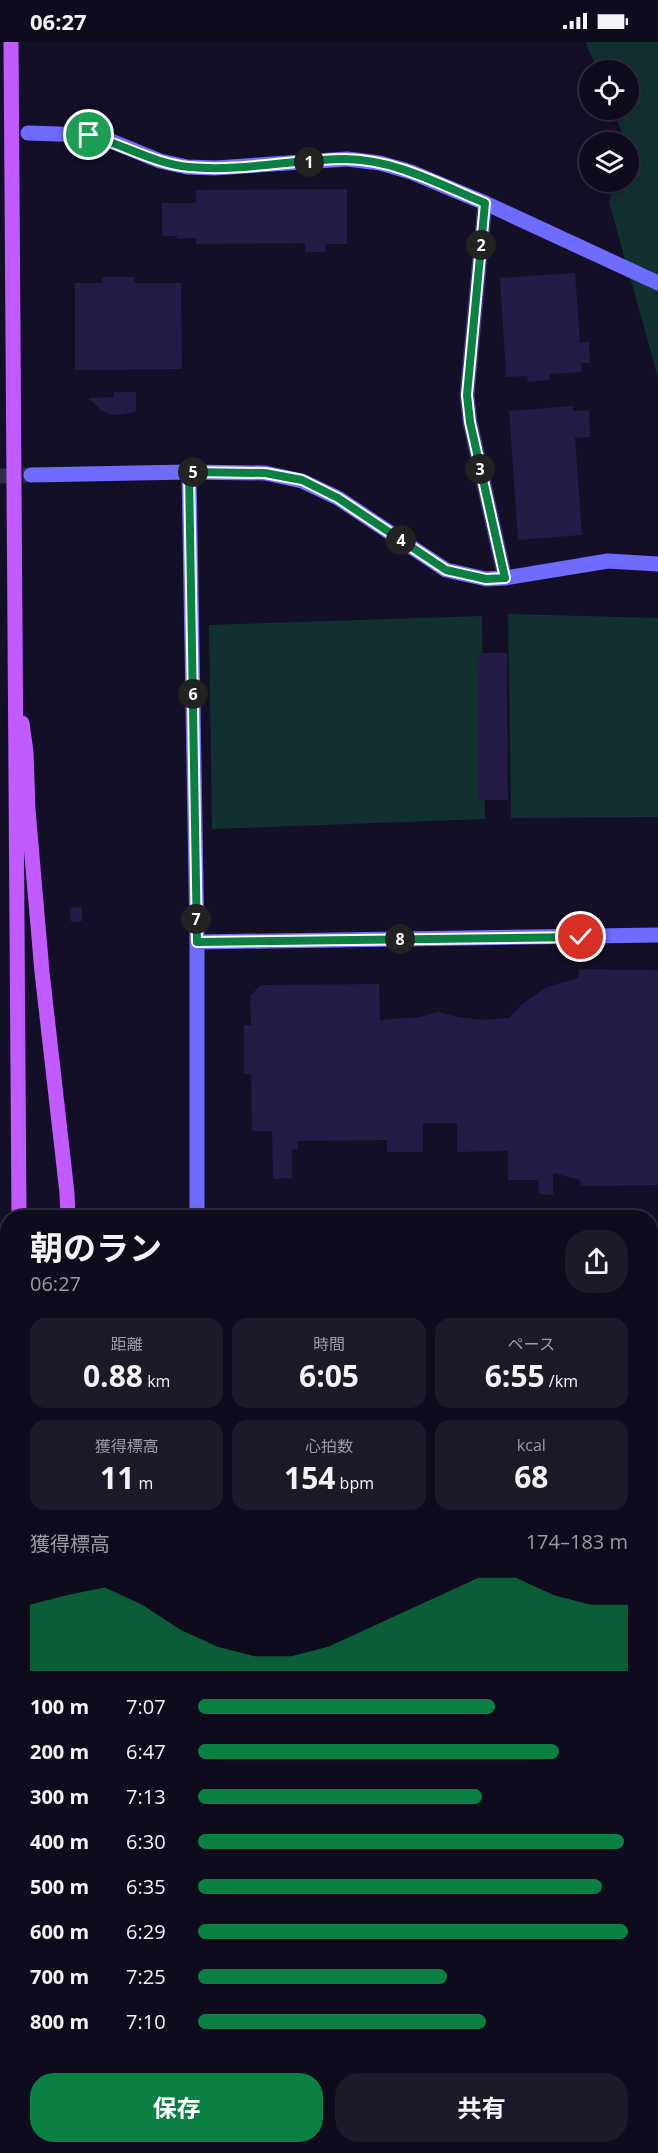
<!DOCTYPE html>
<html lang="ja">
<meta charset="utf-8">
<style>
:root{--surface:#0e0b1c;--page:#1c1929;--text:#f1f3f6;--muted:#9b9ba3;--line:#2e2b3b;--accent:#0b8043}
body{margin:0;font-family:"Open Sans","Noto Sans JP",sans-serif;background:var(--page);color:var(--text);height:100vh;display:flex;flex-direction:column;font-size:22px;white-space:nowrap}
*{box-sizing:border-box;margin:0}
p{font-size:20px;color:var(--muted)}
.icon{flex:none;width:33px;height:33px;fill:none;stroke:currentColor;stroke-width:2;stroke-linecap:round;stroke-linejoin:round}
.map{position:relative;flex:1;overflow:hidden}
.details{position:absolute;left:0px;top:1168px;width:658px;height:944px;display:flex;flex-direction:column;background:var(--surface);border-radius:24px 24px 0 0;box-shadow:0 3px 9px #0003,0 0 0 2px var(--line)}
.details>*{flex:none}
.controls{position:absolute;left:579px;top:18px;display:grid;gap:12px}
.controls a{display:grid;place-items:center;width:60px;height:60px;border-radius:50%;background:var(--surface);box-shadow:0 3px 9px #0003,0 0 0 2px var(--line);font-size:30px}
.pin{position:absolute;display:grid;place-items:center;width:51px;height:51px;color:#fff;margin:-26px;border:3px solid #fff;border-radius:50%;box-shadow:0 2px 6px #0007}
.km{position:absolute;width:30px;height:30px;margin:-15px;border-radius:50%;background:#222;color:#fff;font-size:16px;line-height:30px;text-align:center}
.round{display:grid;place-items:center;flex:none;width:63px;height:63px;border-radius:24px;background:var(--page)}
.summary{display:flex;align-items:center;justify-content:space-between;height:102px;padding:0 30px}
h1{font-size:33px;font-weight:700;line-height:45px}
.metrics{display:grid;grid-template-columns:repeat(3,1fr);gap:9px;height:102px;padding:6px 30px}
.metrics div{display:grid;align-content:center;border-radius:15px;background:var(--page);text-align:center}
.metrics b{font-size:30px;font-weight:700}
.metrics small{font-size:16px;font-weight:400}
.metrics p{font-size:16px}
.chart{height:168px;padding:12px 30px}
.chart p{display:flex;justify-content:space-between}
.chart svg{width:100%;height:108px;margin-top:6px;fill:var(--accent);opacity:.7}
.cta{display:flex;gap:12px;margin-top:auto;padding:12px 30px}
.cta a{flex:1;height:69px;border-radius:24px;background:var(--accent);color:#fff;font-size:24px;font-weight:700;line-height:69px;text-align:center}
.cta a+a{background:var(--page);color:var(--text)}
ul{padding:0 30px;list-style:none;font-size:20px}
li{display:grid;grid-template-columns:96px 72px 1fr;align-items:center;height:45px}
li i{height:15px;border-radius:8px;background:var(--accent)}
.status{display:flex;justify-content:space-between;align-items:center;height:42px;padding:0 30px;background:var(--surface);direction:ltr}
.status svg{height:16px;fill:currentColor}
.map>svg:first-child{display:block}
</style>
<div class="status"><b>06:27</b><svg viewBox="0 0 49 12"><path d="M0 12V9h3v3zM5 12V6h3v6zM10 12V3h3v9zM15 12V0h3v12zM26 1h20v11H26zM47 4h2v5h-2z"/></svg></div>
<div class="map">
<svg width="658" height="2111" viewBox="0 0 658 2111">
<rect width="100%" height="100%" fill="#130f26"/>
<path fill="#12302f" d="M585,0H658V335L609,160L614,140H628V100H625L614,68H628V28H598Z
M508,572L658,576V775L511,776Z
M482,574L485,777L212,787L209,583Z
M658,1939V2111H397L404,2104H651V1941Z"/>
<path fill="#0c2248" d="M651,1259L658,1283V1518L651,1521Z"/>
<path fill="#241b47" d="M347,147V202H326V210H305V201L196,202V196L177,197V194H162V161H196V148Z
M575,231L580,301L589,300L590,321H581L582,330L549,332L550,338L528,340L527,334L506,335L500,236Z
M102,235H134V241H181L182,327L75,328V241H102Z
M114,350H136V370L118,373L109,372L101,368L88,356L114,355Z
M573,364V369L589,368L590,395L575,396L582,493L518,498L509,369Z
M477,611H507L508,758H478Z
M82,865V879L71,880L70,866Z
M579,927L658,928V1143L581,1144L580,1138L553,1131V1153L539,1152L538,1138H508V1109L457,1110V1081H423V1110H387V1098L298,1099V1107H292V1136L273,1137L272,1089H252L251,1032H244V983H251L250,954L261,943L379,942L380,978L420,975L438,970L458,975L482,978L509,976L521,963L545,946L578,936Z"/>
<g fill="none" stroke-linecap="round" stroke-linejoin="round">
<path stroke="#312d47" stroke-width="15" stroke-dasharray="15 8" stroke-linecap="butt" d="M0,434L27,433"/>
<path stroke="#3d3a85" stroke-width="15" d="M485,161L467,353L470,380L505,536"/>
<path stroke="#6f6bff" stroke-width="15" d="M28,91L89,93L111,99L160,119L187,125L215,126L347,117L380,121L411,130L485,161L658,241
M189,430L197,900V1176
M31,433L189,430L265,431L302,439L338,456L446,528L486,537L505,536L608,519L658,522
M197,900L658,893
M0,1271H8
M651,1669L658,1666
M651,1894L658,1893
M158,2104V2111
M346,2111L354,2104"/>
<path stroke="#c25bff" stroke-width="15" d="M11,0L19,1176
M22,681L26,710L28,768L42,930L67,1151L68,1176
M27,2104V2111"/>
</g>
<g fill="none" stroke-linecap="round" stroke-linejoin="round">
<defs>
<path id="route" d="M89,93C122,102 155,122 189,125C241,130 294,117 345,117C394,117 441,143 485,161L467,353L470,380L505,536L486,537L446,528L338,456L302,438L265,431L189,430L197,900L581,895"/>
</defs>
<use href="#route" stroke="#fff" stroke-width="12"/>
<use href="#route" stroke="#0b8043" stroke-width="8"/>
</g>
</svg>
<div class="controls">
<a><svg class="icon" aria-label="locate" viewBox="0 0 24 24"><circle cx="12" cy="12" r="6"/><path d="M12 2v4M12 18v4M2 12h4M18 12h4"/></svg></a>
<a><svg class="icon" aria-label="layers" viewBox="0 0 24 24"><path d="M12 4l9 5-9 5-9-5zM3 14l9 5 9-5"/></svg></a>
</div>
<div class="pin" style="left:89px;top:93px;background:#1e9e55"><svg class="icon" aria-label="arrive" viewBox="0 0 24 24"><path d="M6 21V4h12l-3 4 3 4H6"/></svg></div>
<div class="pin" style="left:581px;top:895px;background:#d93025"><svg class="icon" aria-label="check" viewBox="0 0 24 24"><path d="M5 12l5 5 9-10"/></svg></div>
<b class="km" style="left:309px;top:120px">1</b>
<b class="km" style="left:481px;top:203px">2</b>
<b class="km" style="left:480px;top:427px">3</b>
<b class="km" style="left:401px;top:498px">4</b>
<b class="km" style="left:193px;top:430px">5</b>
<b class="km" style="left:193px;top:652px">6</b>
<b class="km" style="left:196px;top:877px">7</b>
<b class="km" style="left:400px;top:897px">8</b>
<section class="details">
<div class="summary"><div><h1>朝のラン</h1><p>06:27</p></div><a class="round"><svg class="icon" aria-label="share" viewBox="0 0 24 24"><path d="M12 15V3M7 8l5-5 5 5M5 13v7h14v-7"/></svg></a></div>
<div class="metrics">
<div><p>距離</p><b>0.88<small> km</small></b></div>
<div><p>時間</p><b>6:05</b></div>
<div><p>ペース</p><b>6:55<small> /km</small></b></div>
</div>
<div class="metrics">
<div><p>獲得標高</p><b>11<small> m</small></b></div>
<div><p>心拍数</p><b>154<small> bpm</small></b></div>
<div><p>kcal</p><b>68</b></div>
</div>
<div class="chart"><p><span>獲得標高</span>174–183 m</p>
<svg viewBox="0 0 160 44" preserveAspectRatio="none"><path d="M0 44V17L10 13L20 10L30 17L40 27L50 34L60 38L70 38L80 34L90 27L100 20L110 13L120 6L130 6L140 13L150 17L160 17V44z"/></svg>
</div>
<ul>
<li><b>100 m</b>7:07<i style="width:69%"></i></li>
<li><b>200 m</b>6:47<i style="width:84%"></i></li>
<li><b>300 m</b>7:13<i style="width:66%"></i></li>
<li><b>400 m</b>6:30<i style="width:99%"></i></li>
<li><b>500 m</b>6:35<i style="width:94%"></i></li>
<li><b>600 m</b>6:29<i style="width:100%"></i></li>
<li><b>700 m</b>7:25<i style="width:58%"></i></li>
<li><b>800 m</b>7:10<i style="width:67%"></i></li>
</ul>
<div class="cta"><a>保存</a><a>共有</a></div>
</section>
</div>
